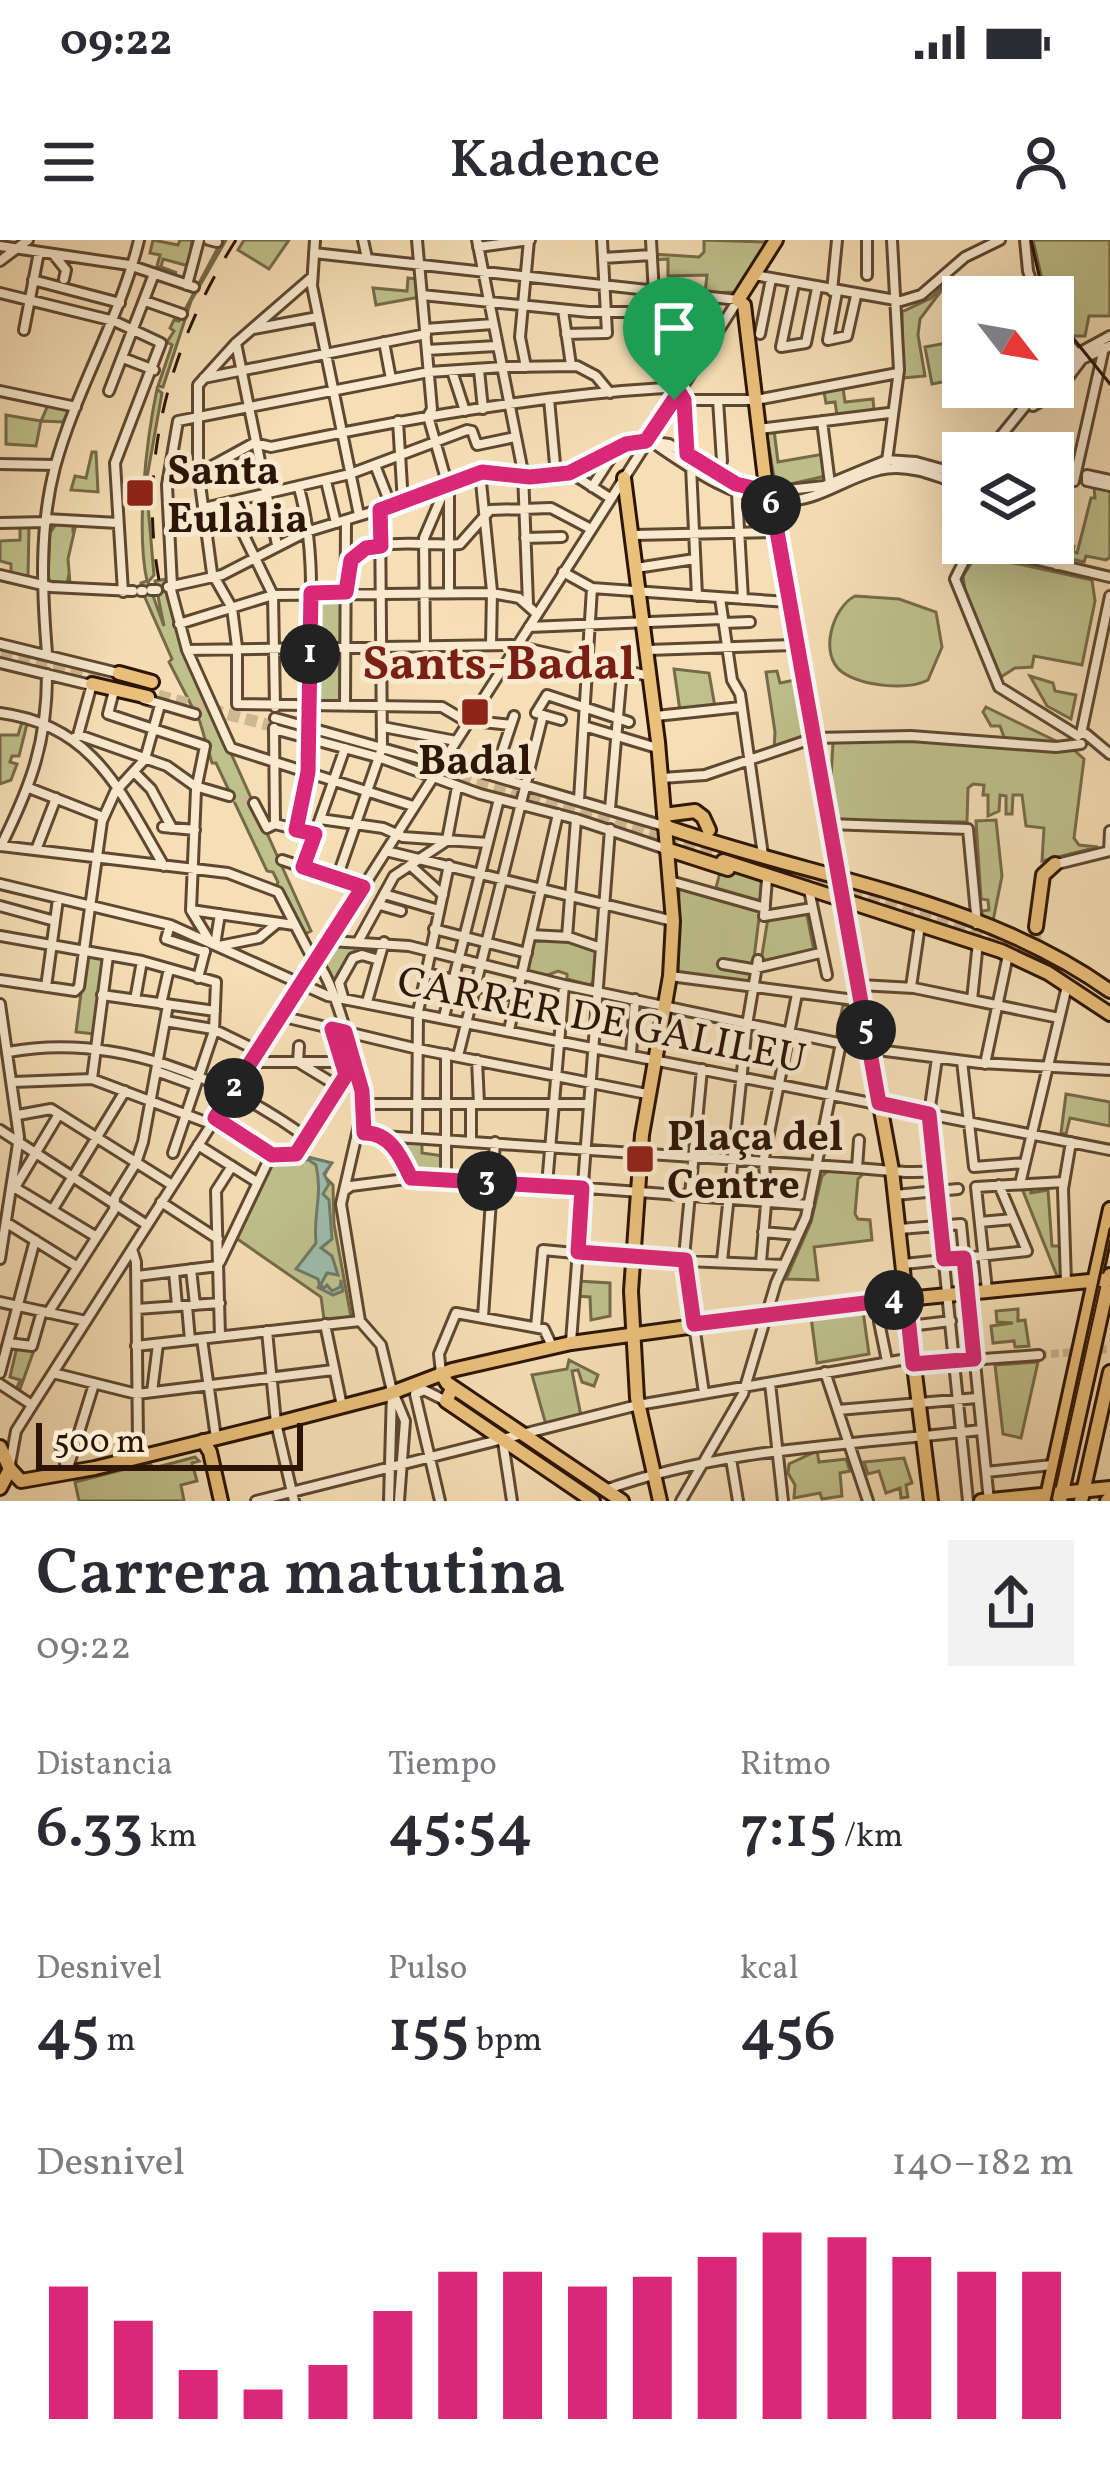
<!DOCTYPE html>
<html lang="es">
<meta charset="utf-8">
<style>
:root{--surface:#fff;--page:#f2f2f3;--text:#2b2b33;--muted:#7c7c81;--accent:#db2777}
body{margin:0;font-family:Vollkorn,serif;background:var(--page);color:var(--text);height:100vh;display:flex;flex-direction:column;font-size:45px;white-space:nowrap}
*{box-sizing:border-box;margin:0}
p{font-size:39px;color:var(--muted)}
.icon{flex:none;width:66px;height:66px;fill:none;stroke:currentColor;stroke-width:2;stroke-linecap:round;stroke-linejoin:round}
.map{position:relative;height:1261px;overflow:hidden}
.details{display:flex;flex-direction:column;background:var(--surface);flex:1}
.details>*{flex:none}
.needle{width:78px;rotate:121deg}
.fabs{position:absolute;left:942px;top:36px;display:grid;gap:24px}
.fabs a{display:grid;place-items:center;width:132px;height:132px;border-radius:0px;background:var(--surface);box-shadow:0 12px 48px #0002;font-size:60px}
.scale{position:absolute;left:36px;bottom:30px;width:267px;box-sizing:border-box;padding-left:12px;border:6px solid #2c1505;border-top:0;font-size:33px;line-height:42px;white-space:nowrap;color:#2c1505;-webkit-text-stroke:9px #f9ead0;paint-order:stroke}
.pin{position:absolute;display:grid;place-items:center;width:102px;height:102px;color:#fff;margin:-123px -51px;border-radius:50% 50% 50% 0;rotate:-45deg;box-shadow:0 0 12px #0007}
.pin .icon{rotate:45deg}
.km{position:absolute;width:60px;height:60px;margin:-30px;border-radius:50%;background:#222;color:#fff;font-size:33px;line-height:60px;text-align:center}
.round{display:grid;place-items:center;flex:none;width:126px;height:126px;border-radius:0px;background:var(--page)}
.head{display:flex;align-items:center;justify-content:space-between;height:204px;padding:0 36px}
h1{font-size:66px;font-weight:600;line-height:90px}
.stats{display:grid;grid-template-columns:repeat(3,1fr);gap:18px;height:204px;padding:12px 36px}
.stats div{display:grid;align-content:center}
.stats b{font-size:60px;font-weight:600}
.stats small{font-size:33px;font-weight:400}
.stats p{font-size:33px}
.chart{height:336px;padding:24px 36px}
.chart p{display:flex;justify-content:space-between}
.chart svg{width:100%;height:216px;margin-top:12px;stroke:var(--accent);stroke-width:6}
.status{display:flex;justify-content:space-between;align-items:center;height:84px;padding:0 60px;background:var(--surface);direction:ltr}
.status svg{height:33px;fill:currentColor}
header{display:flex;justify-content:space-between;align-items:center;height:156px;padding:0 36px;background:var(--surface);font-size:54px;font-weight:600}
.map>svg:first-child{display:block}
</style>
<div class="status"><b>09:22</b><svg viewBox="0 0 49 12"><path d="M0 12V9h3v3zM5 12V6h3v6zM10 12V3h3v9zM15 12V0h3v12zM26 1h20v11H26zM47 4h2v5h-2z"/></svg></div>
<header><svg class="icon" aria-label="menu" viewBox="0 0 24 24"><path d="M4 6h16M4 12h16M4 18h16"/></svg>Kadence<svg class="icon" aria-label="person" viewBox="0 0 24 24"><circle cx="12" cy="8" r="4"/><path d="M4 21q1-7 8-7t8 7"/></svg></header>
<div class="map">
<svg width="1110" height="1261" viewBox="0 0 1110 1261">
<rect width="100%" height="100%" fill="#f6dfb6"/>
<filter id="stains"><feTurbulence type="fractalNoise" baseFrequency=".00167" numOctaves="4"/><feColorMatrix values="0 0 0 0 .2 0 0 0 0 .09 0 0 0 0 .02 0 0 0 .5 -.17"/></filter>
<radialGradient id="worn" r=".72"><stop offset=".6" stop-color="#630" stop-opacity="0"/><stop offset="1" stop-color="#630" stop-opacity=".3"/></radialGradient>
<path fill="#bfc18c" stroke="#766b48" stroke-width="3" d="M153,0L178,5L180,0H192L189,26L163,19L161,27L177,33L157,26L160,15L150,13Z
M222,0H226L191,61L163,147L158,146L172,105L167,102L174,91L170,88L174,80L179,81Z
M244,0H289L269,29L238,10Z
M704,0L766,2L737,52L705,53L707,35L668,36V19L654,20V14L699,17L704,12Z
M1033,0H1110V76H1089L1085,96H1074L1056,76L1059,69L1053,67V57H1046Z
M408,38L418,39L420,57L376,65L373,48L407,51Z
M950,39L920,79L918,95L925,136L902,138V72L931,58Z
M963,100V138L932,144L925,107Z
M843,148L845,162L873,159L874,170L837,175L835,162L826,163L824,152Z
M157,149L162,153L146,243L154,335L148,342L164,386L155,341L167,339L171,361L225,500L311,691L303,695L282,651L275,649L278,642L273,632L267,631L216,523H212L200,482L169,422L172,419L143,353L141,343L147,341C136,290 146,202 157,149Z
M48,165L69,169L63,182L41,181L36,206L6,204V175L41,181Z
M774,190L778,222L824,214L826,236L786,245L775,242L766,191Z
M92,212H96L98,252L71,250L75,236L86,238Z
M1094,247L1110,250V317L1106,320L1086,316L1084,322L1063,317L1066,304L1074,306L1073,312L1077,313L1091,258H1095Z
M56,284H73V293L76,284L68,319L70,343L69,334L67,343L50,341L48,337L50,293Z
M29,286L28,337L11,333V324L0,321V301L20,300V287Z
M977,315L1092,340L1095,361L1082,425L1034,416L1032,427L1015,428L1001,437L965,351L963,336Z
M313,354H343V403L312,404Z
M855,356L899,359L936,372L942,407L928,440C907,451 862,446 842,432C818,414 833,367 855,356Z
M312,409H343L342,463H311Z
M674,429L709,433L715,467L680,471Z
M777,431L780,443L800,439L808,496L774,510L775,492L766,432Z
M1030,436L1053,443L1055,451L1076,455L1071,479L1047,466Z
M986,467L1058,502L1057,505L1005,500L1000,486H991L983,472Z
M23,479L28,480L19,516H12L10,522L17,524L11,540L0,544V495H18Z
M894,498L1074,510L1084,519L1074,598L1079,605L1098,607L1042,621L1044,588L1026,586L1022,555H1013L1012,574H1006V556L1000,555L999,571L988,576V555H983L984,545L973,544L968,548L967,582L835,580L830,557L833,502Z
M996,580L1002,636L993,681L982,676V671L989,670L988,660L981,659L976,581Z
M721,628L764,640L761,661L716,648Z
M679,647L760,670L751,742L678,733Z
M806,670L814,711L761,721L768,678Z
M537,699L571,701L597,711L595,740L590,745L567,739V734L558,731L548,735L527,731L532,702Z
M330,704H383L378,719L362,714L340,740L342,756L332,751L321,718Z
M86,714L105,717L95,794L76,792Z
M843,765L854,767L860,799L856,803L836,799Z
M1066,854L1110,862V886L1070,878L1066,894L1061,893Z
M395,899L422,901V913L444,916V934L413,932Z
M299,915L331,923L324,936L333,945L334,984L351,1077L324,1079L321,1057L233,996L272,916Z
M829,930L864,933L858,939L855,974L858,979L870,980L872,1000L814,1007L818,1040L786,1039L811,982L822,936Z
M1031,946V953L1048,950L1052,1006H1061L1062,1035L1057,1036L1023,951Z
M578,1041L610,1043V1076L591,1080L590,1057L577,1056Z
M1018,1069V1081L1025,1080L1029,1106L1015,1107L1014,1101L993,1103L991,1086L1013,1083L997,1082L996,1071Z
M863,1071L869,1114L817,1123L811,1077Z
M17,1107L34,1110L19,1152L16,1150L20,1140L10,1137Z
M569,1120L598,1135L594,1146L582,1142L578,1130L572,1131L581,1176L546,1185L532,1135L567,1129Z
M1038,1122L1021,1198L1003,1194L995,1125Z
M817,1211L819,1222L846,1219L850,1231L840,1233L842,1256L822,1259L820,1253L794,1258L795,1245L788,1233L789,1224Z
M195,1217L199,1221L192,1223L197,1241L181,1245L184,1261H79L75,1242L149,1223L154,1228Z
M904,1218L912,1243L906,1245L908,1257L901,1258L900,1248L886,1253L879,1231L868,1234L864,1222Z"/>
<path fill="#9dbdac" stroke="#707a69" stroke-width="3" d="M299,915L332,923L324,934L329,944L323,954L329,960L332,999L321,1008L332,1016L338,1035L327,1033L321,1044L323,1049L327,1045L332,1051L340,1047L341,1040L343,1051L333,1055L317,1047H320L318,1039L296,1029L316,1003C313,973 323,956 316,925L309,920H271Z"/>
<g fill="none" stroke-linecap="round" stroke-linejoin="round">
<path stroke="#ceb793" stroke-width="8" stroke-dasharray="8 4" stroke-linecap="butt" d="M229,556L254,563
M1039,1115L1110,1109"/>
<path stroke="#ceb793" stroke-width="12" stroke-dasharray="12 6" stroke-linecap="butt" d="M0,417L104,441
M141,451L284,489
M338,503L733,620
M781,634L949,684L1001,705
M1036,687L1035,704L1059,739"/>
<defs>
<path id="minor" d="M209,0L217,2
M315,0L312,46L359,275
M363,0L367,18
M417,0L432,169L428,176L449,250V352
M477,0L523,232L528,364
M651,0L655,72
M1025,0L1028,31L1037,57
M0,6L129,25L194,47
M478,7L530,0
M54,15L66,30L64,39
M603,18L652,15
M0,21L28,0
M754,35L901,61L921,55L965,17L1000,0
M867,35V0
M312,37L236,103L198,145V229L212,333L232,368L237,407V464L442,467L464,480L511,485
M33,40L120,63
M794,44L781,107L806,103L817,48
M187,45L199,0
M832,51L837,0
M837,52L828,100L847,96L856,56
M0,53L114,81L161,103L115,223L123,352
M422,55L589,72H655L683,81L712,99
M145,61L182,74
M563,70L571,125
M1053,85L1079,116
M253,89L318,77
M425,89L493,84
M24,90L39,12
M566,94L607,93L602,0
M760,94L771,39
M384,102L391,139
M236,103L277,305
M427,110L496,106
M123,118L154,130
M526,127L520,97L529,0
M479,130L483,169
M452,131L465,171
M204,138L426,94
M0,151L76,167
M109,151L154,34
M681,156L687,212
M549,159L556,235
M684,160H756L898,133
M1033,166L1057,152L1082,119L1110,106
M398,181L403,263
M822,181L830,244
M759,189L889,173
M655,204C690,228 736,261 781,261C819,262 844,238 879,230C906,223 935,235 961,245
M987,213L1026,165L1056,146L1077,114L1110,96
M887,221L899,130L892,0
M0,224L55,225
M375,225L391,266
M691,226L697,356
M480,232L492,351L491,405
M716,232L722,221L718,160
M571,233L610,258
M168,238L201,232L254,203L271,207C401,180 531,156 664,148L679,152
M326,241L336,283
M1074,241L1104,108
M1087,241V235L1110,240
M1087,241L1110,246
M592,247L614,213
M737,254L743,359
M233,262L236,279L273,355L275,467
M204,268L350,234L467,190L472,191L477,205L515,197
M46,279L118,283
M1053,281L1065,285L1057,325
M0,283L46,282
M633,295L774,292
M525,298L562,297
M973,303L955,339L999,447L1078,496
M971,304L1110,337
M348,328C367,291 425,308 460,304L490,270L551,268L591,289
M636,328L695,319
M563,332L592,348L788,362
M0,335L51,347L133,351
M170,346L187,410L231,508L413,566
M172,346L167,245L178,181L429,132L504,127L577,126L596,136L610,153
M168,347L222,335L306,292L421,257L481,232L530,237L569,233L640,200L669,204L736,244L769,252L824,246L887,220L916,222L963,235
M151,350H157
M141,351H143
M720,358L732,440L740,454L763,615
M724,383L750,382
M179,384L273,355L492,353L519,358L537,374
M529,387L722,379
M0,404L118,433
M425,405L424,298L442,256L440,250
M187,410L512,405L649,436
M648,410L794,405
M47,413C42,352 39,288 55,227C76,149 120,79 139,0
M0,423L95,446
M114,451L108,474L205,506L196,550L191,670
M144,459L195,474
M345,466L346,280
M0,473C94,485 121,553 164,626
M656,476L741,467
M275,478L421,519L443,521L664,586
M561,480L536,473L547,455L629,482
M584,486L657,508
M383,487L456,501
M274,488L275,584
M274,489L381,518L480,554L576,579L666,609
M1080,494H1086L1110,514
M1081,494L1110,356
M78,495L92,444
M74,498L79,495L167,526L195,546L229,556
M498,524L529,532
M135,533L151,549L172,588
M494,536L514,476
M662,538L705,535L814,498L911,496L1056,507L1081,504
M29,548L103,577
M579,560L592,348
M254,563L267,588L275,584L315,594
M610,569L622,431
M320,579L383,588L403,597L488,603
M828,584L968,589L977,684
M163,587L195,590
M296,590C309,534 309,480 310,423C311,364 315,305 299,248
M447,600L457,547
M1,606L228,633L278,652L309,712C338,737 364,854 364,893
M1,606C31,545 47,503 47,434
M36,610L56,558
M386,611L673,681
M1109,611L1110,591
M282,620L363,647
M410,625L443,655
M1053,625L1110,611
M303,627L345,508
M337,638L382,508L380,270
M767,639L764,676L812,668
M670,641L765,668
M0,644L170,685L328,756L1110,910
M809,650L827,735
M384,654L439,670
M380,665L401,671
M0,666L55,681
M191,670L294,685
M192,672L209,700
M170,685L166,699L205,712
M434,689L527,713
M531,695L569,697L601,708
M0,696L142,721L216,742L214,791L173,913
M567,697L576,579
M359,700L394,636L445,602
M330,701L409,706L564,745L862,808L980,823L1110,830
M215,705L220,674
M219,706L259,698L276,684
M723,724L752,729L820,713
M428,733L516,757
M670,736L862,761
M198,738L205,711
M0,740L75,751L79,747L102,581L115,552L145,519L160,465
M860,745L914,748L1059,778
M46,747L58,659
M911,747L920,685
M102,755L215,771
M343,757L339,743L353,718L362,715L379,720
M135,760L142,721
M972,760L978,702
M367,762L384,702
M0,764L19,897L0,1019
M161,764L169,729
M280,776L418,809L647,854
M444,777L499,559
M165,781L213,789L258,811
M509,790L558,574
M299,806L298,822L339,847
M8,812C114,792 222,837 306,897
M446,814V938
M631,814L635,759
M458,816L543,475
M937,818L929,874L968,1261
M477,820L479,864
M962,821L974,927L1025,923
M252,822H341
M985,824L1008,715
M702,829L684,1017L704,1153
M156,831L195,845
M92,839L108,716
M13,842L92,839L211,884
M360,864H588
M18,875L51,869L172,945
M215,878L271,915L296,913L346,835L332,790
M359,885L341,964L360,1081
M0,890L147,985
M364,893C390,892 401,917 411,937
M382,896L857,928C885,930 906,934 935,931
M417,896L418,772L449,625
M471,901V864
M198,905L257,942
M857,928L859,900
M17,944L59,874
M1020,944L1067,746
M547,945L564,745
M12,946L95,996
M344,951L351,946L429,936L809,965
M895,955L958,949
M161,962L218,999
M53,969L125,851
M980,982L1013,979
M7,983L76,1026
M900,989L961,984L989,1261
M763,992L797,995
M132,1009L136,1022L138,1201L139,1210L143,1214
M722,1021L747,785L758,720
M220,1022L271,915
M761,1022L766,964L764,918L797,754
M904,1024L1027,1011L999,945
M191,1029L195,1065
M174,1032L177,1066
M137,1036L218,1026
M1066,1042L1063,949L1071,902
M987,1050L976,947L1064,942
M0,1062L86,1081
M187,1066L190,1100
M137,1069L220,1063
M48,1073L114,970L115,957L136,923L143,902L168,765
M483,1077L495,902
M879,1082L887,1121
M325,1084L342,1166
M909,1086L951,1081
M536,1087L543,1010L638,1019L784,1025
M267,1091L276,1183L294,1261
M220,1096L216,951L232,926
M202,1099L216,1198
M571,1102L610,589
M8,1103L32,1106L42,1071
M136,1106L360,1081L381,1105L392,1151L389,1261
M915,1124L1039,1115
M825,1132L868,1261
M0,1133L35,1000
M53,1133L137,1154L333,1130
M441,1133L439,1114L456,1073L544,1089L552,1106
M770,1143L783,1261
M0,1144L32,1165
M152,1152L158,1104
M393,1152L405,1181L399,1261
M838,1170L977,1158
M59,1202L67,1230
M503,1202L512,1261
M731,1219L738,1261
M10,1224L16,1191L33,1164L738,60L314,13
M67,1231L94,1144
M986,1232L1052,1225
M605,1250C725,1207 855,1205 980,1190
M256,1261L638,1165L913,1118
M440,1261L415,1154L424,1150L446,1161
M681,1261L743,1154L776,1043L806,977L841,803"/>
<path id="major" d="M776,0L738,60L744,65L765,239L892,930L906,1058
M624,238L658,502L673,681L670,736L642,895L631,1051L637,1158L660,1261
M119,433L152,442
M92,444L148,457
M664,575L695,571L703,577L709,590
M664,586C811,638 981,658 1110,751
M666,609L728,629
M723,621L1001,711L1048,733L1110,774
M1036,687L1043,635L1055,624
M905,1054L931,1261
M441,1133L447,1143L622,1261
M453,1147L446,1161L593,1261
M203,1201L210,1212L221,1261
M0,1207L10,1229L0,1248
M10,1229L21,1241L95,1228L278,1183L386,1155L452,1130L571,1103L856,1064L1110,1039
M981,1261L1110,1248
M1046,1261L1110,969
M1060,1261L1110,1035
M1081,1261L1110,1132
M1107,1261L1110,1258"/>
</defs>
<use href="#minor" stroke="#5e4831" stroke-width="14"/>
<use href="#major" stroke="#2c1505" stroke-width="18"/>
<use href="#minor" stroke="#f9ead0" stroke-width="8"/>
<use href="#major" stroke="#ebc07b" stroke-width="12"/>
<path stroke="#2c1505" stroke-width="3" d="M1031,0L1044,57
M1053,73L1110,144
M1051,1261L1110,989"/>
<path stroke="#2c1505" stroke-width="3" stroke-dasharray="21 21" stroke-linecap="butt" d="M159,340C137,220 171,102 236,0"/>
</g>
<g fill="none" stroke-linecap="round" stroke-linejoin="round">
<defs>
<path id="route" d="M679,152L684,160L687,214L736,244L770,252L879,863L929,874L944,1019L964,1018L974,1119L913,1124L906,1058L694,1084L685,1020L578,1012L582,948L411,938C401,917 390,892 364,893L362,851L345,792L332,789L346,835L296,914L272,915L215,878L363,647L303,627L315,594L296,590L308,532L311,353L346,352L351,320L366,308L381,306L380,270L482,232L530,237L569,233L626,204L646,201Z"/>
</defs>
<use href="#route" stroke="#fff" stroke-width="24"/>
<use href="#route" stroke="#db2777" stroke-width="15"/>
</g>
<g fill="#8f2418" stroke="#f9ead0" stroke-width="4.5">
<rect x="125" y="238" width="30" height="30" rx="6"/>
<rect x="460" y="457" width="30" height="30" rx="6"/>
<rect x="625" y="904" width="30" height="30" rx="6"/>
</g>
<g text-anchor="middle" stroke-width="10" stroke-linejoin="round" paint-order="stroke">
<g font-size="42" font-weight="bold" fill="#2c1505" stroke="#f9ead0" text-anchor="start">
<text x="167" y="244">Santa<tspan x="167" dy="48">Eulàlia</tspan></text>
<text x="475" y="534" text-anchor="middle">Badal</text>
<text x="667" y="910">Plaça del<tspan x="667" dy="48">Centre</tspan></text>
</g>
<g font-size="42" fill="#2c1505" stroke="#f9ead0">
<text transform="translate(602 778) rotate(11)" y="15">CARRER DE GALILEU</text>
</g>
<g font-size="48" font-weight="bold" fill="#7a1f14" stroke="#f9ead0">
<text x="499" y="439">Sants-Badal</text>
</g>
</g>
<rect width="100%" height="100%" filter="url(#stains)"/>
<rect width="100%" height="100%" fill="url(#worn)"/>
</svg>
<div class="fabs">
<a><svg class="needle" viewBox="-14 -14 28 28"><path d="M0-13l5 13h-10z" fill="#e53935"/><path d="M0 13l5-13h-10z" fill="#7c7c81"/></svg></a>
<a><svg class="icon" aria-label="layers" viewBox="0 0 24 24"><path d="M12 4l9 5-9 5-9-5zM3 14l9 5 9-5"/></svg></a>
</div>
<div class="scale">500 m</div>
<div class="pin" style="left:674px;top:160px;background:#1e9e55"><svg class="icon" aria-label="arrive" viewBox="0 0 24 24"><path d="M6 21V4h12l-3 4 3 4H6"/></svg></div>
<b class="km" style="left:310px;top:414px">1</b>
<b class="km" style="left:234px;top:848px">2</b>
<b class="km" style="left:487px;top:941px">3</b>
<b class="km" style="left:894px;top:1060px">4</b>
<b class="km" style="left:866px;top:790px">5</b>
<b class="km" style="left:771px;top:265px">6</b>
</div>
<section class="details">
<div class="head"><div><h1>Carrera matutina</h1><p>09:22</p></div><a class="round"><svg class="icon" aria-label="share" viewBox="0 0 24 24"><path d="M12 15V3M7 8l5-5 5 5M5 13v7h14v-7"/></svg></a></div>
<div class="stats">
<div><p>Distancia</p><b>6.33<small> km</small></b></div>
<div><p>Tiempo</p><b>45:54</b></div>
<div><p>Ritmo</p><b>7:15<small> /km</small></b></div>
</div>
<div class="stats">
<div><p>Desnivel</p><b>45<small> m</small></b></div>
<div><p>Pulso</p><b>155<small> bpm</small></b></div>
<div><p>kcal</p><b>456</b></div>
</div>
<div class="chart"><p><span>Desnivel</span>140–182 m</p>
<svg viewBox="0 0 160 44" preserveAspectRatio="none"><path d="M5 44V17M15 44V24M25 44V34M35 44V38M45 44V33M55 44V22M65 44V14M75 44V14M85 44V17M95 44V15M105 44V11M115 44V6M125 44V7M135 44V11M145 44V14M155 44V14"/></svg>
</div>
</section>
